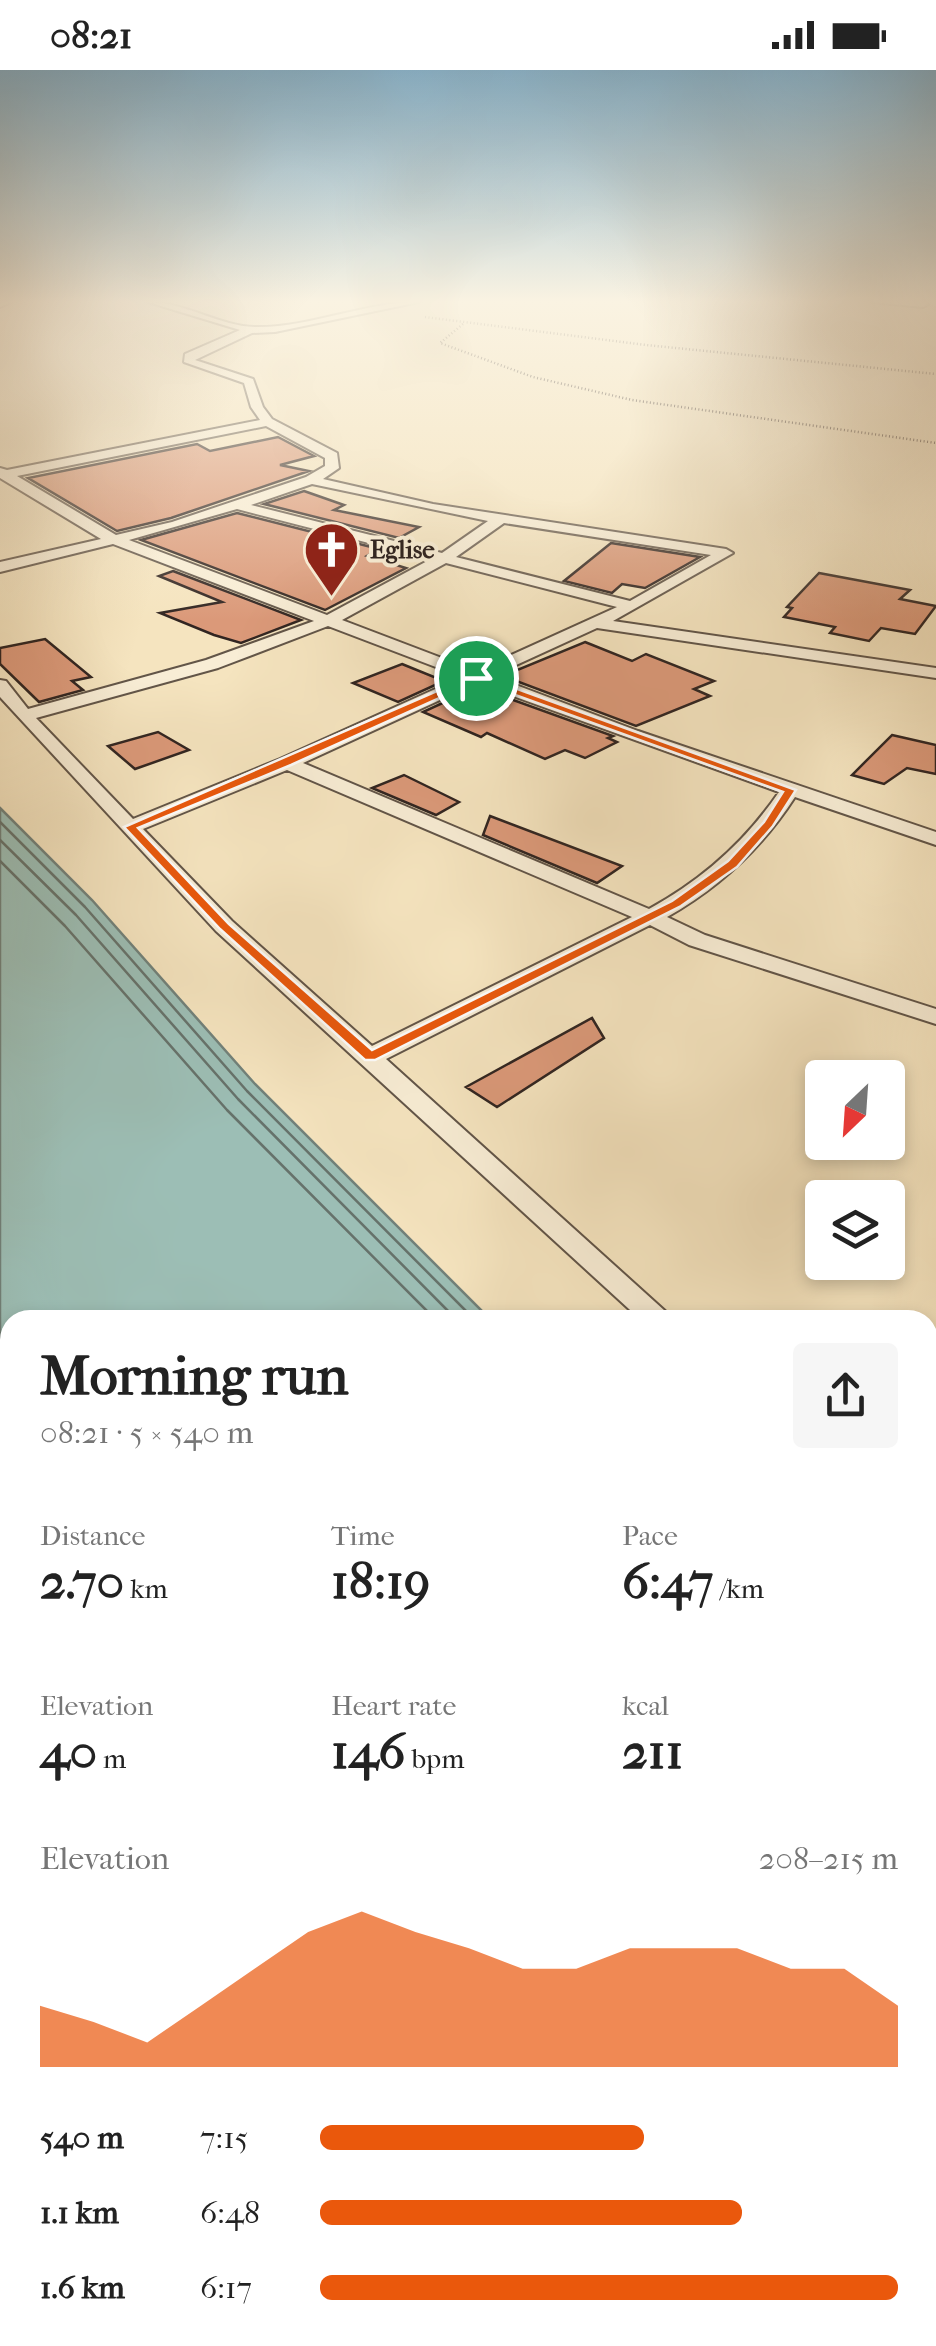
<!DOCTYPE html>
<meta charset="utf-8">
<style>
:root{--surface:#fff;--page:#f6f6f6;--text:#222;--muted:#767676;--accent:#ea580c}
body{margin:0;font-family:"IM FELL French Canon",serif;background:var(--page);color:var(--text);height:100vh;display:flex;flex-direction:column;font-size:38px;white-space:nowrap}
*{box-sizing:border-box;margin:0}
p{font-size:32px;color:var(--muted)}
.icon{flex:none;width:55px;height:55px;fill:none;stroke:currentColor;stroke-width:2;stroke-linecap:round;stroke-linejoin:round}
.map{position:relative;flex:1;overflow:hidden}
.details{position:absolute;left:0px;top:1240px;width:938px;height:1038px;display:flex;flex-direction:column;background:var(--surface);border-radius:30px 30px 0 0;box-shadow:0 5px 15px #0003}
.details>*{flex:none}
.needle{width:65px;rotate:205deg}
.buttons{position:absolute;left:805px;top:990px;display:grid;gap:20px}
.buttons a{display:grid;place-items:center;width:100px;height:100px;border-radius:10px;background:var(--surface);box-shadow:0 5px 15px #0003;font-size:50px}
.pin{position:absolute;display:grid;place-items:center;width:85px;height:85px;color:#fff;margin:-42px;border:5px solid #fff;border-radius:50%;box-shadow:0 2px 10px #0007}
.round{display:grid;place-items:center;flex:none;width:105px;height:105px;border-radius:10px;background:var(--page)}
.head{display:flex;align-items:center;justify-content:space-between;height:170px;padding:0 40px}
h1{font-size:55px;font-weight:800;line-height:75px}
.figures{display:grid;grid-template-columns:repeat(3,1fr);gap:15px;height:170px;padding:10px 40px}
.figures div{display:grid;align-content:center}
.figures b{font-size:50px;font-weight:800}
.figures small{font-size:28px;font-weight:400}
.figures p{font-size:28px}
.chart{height:280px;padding:20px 40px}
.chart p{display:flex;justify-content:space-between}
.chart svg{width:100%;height:180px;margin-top:10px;fill:var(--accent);opacity:.7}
ul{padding:0 40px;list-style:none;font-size:32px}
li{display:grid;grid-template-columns:160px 120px 1fr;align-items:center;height:75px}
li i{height:25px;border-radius:12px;background:var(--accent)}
.status{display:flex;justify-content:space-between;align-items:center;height:70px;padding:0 50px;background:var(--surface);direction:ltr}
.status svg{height:28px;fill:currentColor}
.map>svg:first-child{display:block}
</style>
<div class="status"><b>08:21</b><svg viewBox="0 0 49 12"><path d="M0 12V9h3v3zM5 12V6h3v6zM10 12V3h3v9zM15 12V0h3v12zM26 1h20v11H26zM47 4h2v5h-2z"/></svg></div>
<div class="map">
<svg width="936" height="2276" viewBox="0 0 936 2276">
<rect width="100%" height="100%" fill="#f5e4bf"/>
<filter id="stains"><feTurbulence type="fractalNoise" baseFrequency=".002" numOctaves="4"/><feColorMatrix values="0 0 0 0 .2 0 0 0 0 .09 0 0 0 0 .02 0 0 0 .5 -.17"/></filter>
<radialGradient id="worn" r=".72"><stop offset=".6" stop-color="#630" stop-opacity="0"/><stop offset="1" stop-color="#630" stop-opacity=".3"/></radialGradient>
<path fill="#9cbeb5" stroke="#71817a" stroke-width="2.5" d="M0,738L92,830L255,1014L491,1250H10V2268H928V1632L936,1639V2276H0Z"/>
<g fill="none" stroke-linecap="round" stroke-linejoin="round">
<path stroke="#66726b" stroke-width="2.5" d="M0,752L85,837L247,1021L475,1250
M0,770L76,845L238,1029L457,1250
M0,791L65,856L227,1040L436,1250"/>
</g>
<path fill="#db9979" stroke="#312521" stroke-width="2.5" d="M278,367L314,386L280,395L309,401L171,448L117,461L28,408L197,374L210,381Z
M304,421L344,435L334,440L419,457L399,468L264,434Z
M237,443L379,479L367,486L406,498L325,540L141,470Z
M611,473L700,487L645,518L622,514L612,523L564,511Z
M173,501L301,550L241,573L214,565L160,543L222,532L159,506Z
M819,503L910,520L900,529L936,536L915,564L881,558L869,571L830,563L835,557L784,547L792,538L787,537Z
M45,569L91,607L72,611L83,620L39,632L0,594V578Z
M585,572L632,591L646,584L714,611L694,619L710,626L636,656L503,606Z
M402,594L444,611L398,632L353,613Z
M477,617L613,666L608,668L617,672L585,688L565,680L545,689L487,663L481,667L423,642Z
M158,662L189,680L135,699L108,676Z
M892,665L936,675V704L907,698L884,714L852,705Z
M404,705L459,732L436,745L372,718Z
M490,746L622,796L597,813L483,765Z
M592,948L604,968L497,1037L466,1017Z"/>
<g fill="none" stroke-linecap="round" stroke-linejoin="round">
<defs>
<path id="street" d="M0,232H11L0,237Z
M148,232C185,232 219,256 255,257C310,258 364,232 419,232L275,262L252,263L195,290L253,309L263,337L272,349L337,383L339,398L323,409L433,434L726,479L733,483L613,551L936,598V608L597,558L492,606L638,661L936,762V775L795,727C762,778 720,817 667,847L705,865L936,939V954L689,875L650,855L386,989L675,1250H641L216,861L0,627V610L6,611L28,639L206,590L314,551L113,474L0,502V492L101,469L0,408V398L7,400L260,350L251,337L244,313L184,292L185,284L240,260ZM266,356L325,388V396L306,407L172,452L116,465L17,406ZM312,414L488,451L442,483L251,435ZM237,439L431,489L327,545L129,470ZM504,453L711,485L630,531L456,487ZM446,493L617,537L476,601L342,550ZM328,556L462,607L280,689L133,749L36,648L218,598ZM477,613L779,722C745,772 702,810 649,839L303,693ZM287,700L632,847L372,976L232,851L143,759Z
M872,232H927L928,234L923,237Z
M928,1448L936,1451V1481L928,1478Z"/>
</defs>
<use href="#street" stroke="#625548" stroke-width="4"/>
<path stroke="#312521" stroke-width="2.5" stroke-dasharray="1 2.5" stroke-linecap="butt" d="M425,247L646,275L936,304
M463,254L440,273L533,307L632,330L936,373"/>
<use href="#street" fill="#f8edd5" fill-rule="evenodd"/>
</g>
<linearGradient id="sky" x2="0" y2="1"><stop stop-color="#89b8d4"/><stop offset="0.42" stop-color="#faf3e2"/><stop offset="1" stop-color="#faf3e2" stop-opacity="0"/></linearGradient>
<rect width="936" height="551" fill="url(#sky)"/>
<path fill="#ea580c" stroke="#fff" stroke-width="2.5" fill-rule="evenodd" d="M476,604L796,720L773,756L737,797L681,836L375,990H365L220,859L124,757ZM477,611L783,722L764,752L728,791L672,831L372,980L229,854L138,758L291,695Z"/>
<defs>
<symbol id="church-pin" viewBox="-11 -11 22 30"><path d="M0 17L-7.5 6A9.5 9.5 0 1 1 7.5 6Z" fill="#8f2418" stroke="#f8edd5"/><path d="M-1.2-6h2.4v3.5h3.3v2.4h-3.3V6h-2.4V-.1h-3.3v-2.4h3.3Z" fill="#fff"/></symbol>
</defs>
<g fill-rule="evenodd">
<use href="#church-pin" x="300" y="448" width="63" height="86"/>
</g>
<g text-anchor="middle" stroke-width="8" stroke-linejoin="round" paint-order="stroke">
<g font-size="25" font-weight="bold" fill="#312521" stroke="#f8edd5" text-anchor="start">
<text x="370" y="488">Eglise</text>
</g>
</g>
<rect width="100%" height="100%" filter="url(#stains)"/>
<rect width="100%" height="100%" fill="url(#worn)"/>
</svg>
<div class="buttons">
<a><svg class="needle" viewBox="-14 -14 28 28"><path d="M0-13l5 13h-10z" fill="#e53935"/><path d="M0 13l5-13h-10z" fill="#767676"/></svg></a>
<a><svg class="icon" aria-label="layers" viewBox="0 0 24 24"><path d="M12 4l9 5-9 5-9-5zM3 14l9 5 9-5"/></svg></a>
</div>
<div class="pin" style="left:476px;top:608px;background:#1e9e55"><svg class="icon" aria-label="arrive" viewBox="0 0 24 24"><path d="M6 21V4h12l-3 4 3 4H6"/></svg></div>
<section class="details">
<div class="head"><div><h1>Morning run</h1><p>08:21 · 5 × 540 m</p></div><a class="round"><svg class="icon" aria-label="share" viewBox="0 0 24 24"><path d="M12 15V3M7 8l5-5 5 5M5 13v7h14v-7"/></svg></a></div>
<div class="figures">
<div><p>Distance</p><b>2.70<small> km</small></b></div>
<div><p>Time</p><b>18:19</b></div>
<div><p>Pace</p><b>6:47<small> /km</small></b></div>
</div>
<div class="figures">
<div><p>Elevation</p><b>40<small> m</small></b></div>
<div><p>Heart rate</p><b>146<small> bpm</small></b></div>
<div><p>kcal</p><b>211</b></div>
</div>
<div class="chart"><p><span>Elevation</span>208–215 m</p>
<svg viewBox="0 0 160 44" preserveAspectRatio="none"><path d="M0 44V29L10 33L20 38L30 29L40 20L50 11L60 6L70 11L80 15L90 20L100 20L110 15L120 15L130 15L140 20L150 20L160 29V44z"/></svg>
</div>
<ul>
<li><b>540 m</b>7:15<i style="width:56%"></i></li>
<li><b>1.1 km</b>6:48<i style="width:73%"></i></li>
<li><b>1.6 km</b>6:17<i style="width:100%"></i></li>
</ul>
</section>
</div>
